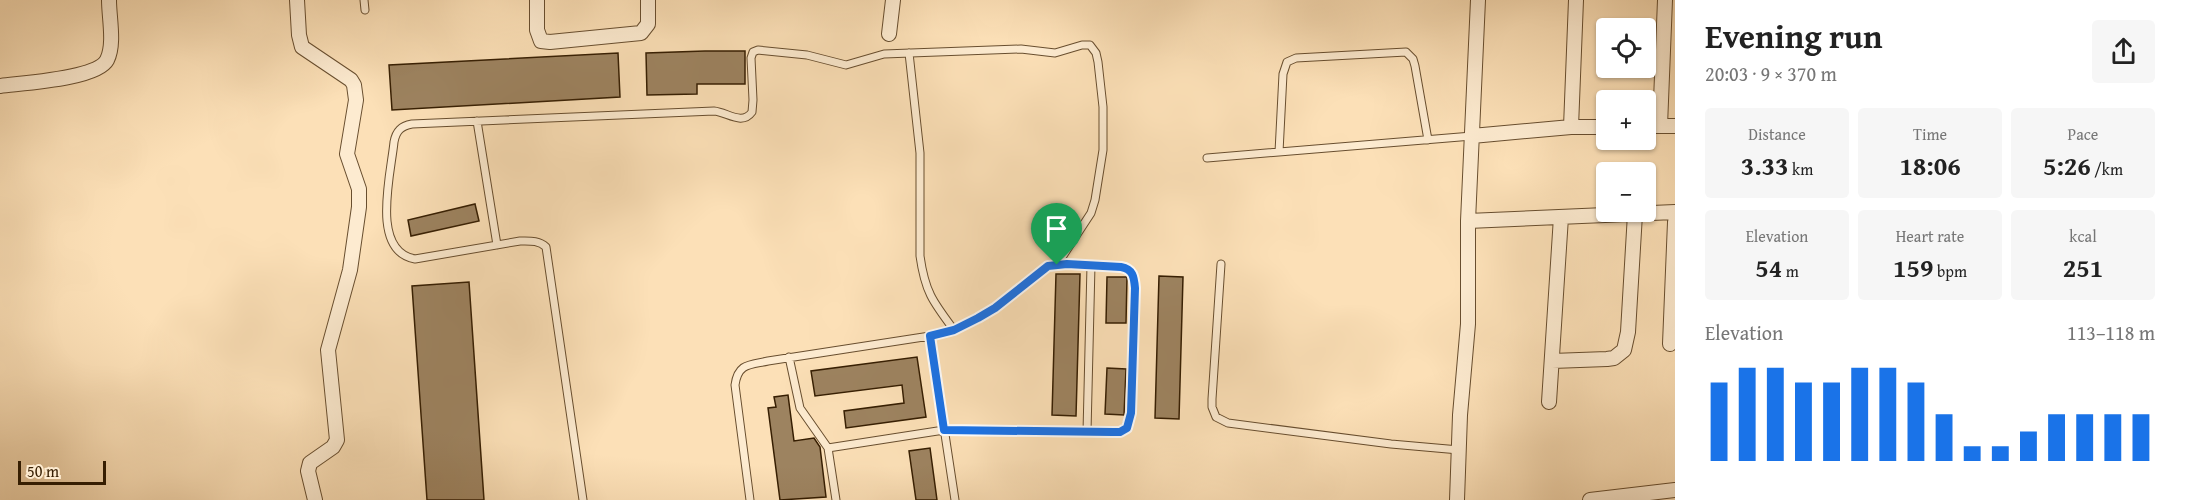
<!DOCTYPE html>
<meta charset="utf-8">
<style>
:root{--surface:#fff;--page:#f6f6f6;--text:#222;--muted:#767676;--accent:#1a73e8}
body{margin:0;font-family:"Gentium Book Plus",serif;background:var(--page);color:var(--text);height:100vh;display:flex;flex-direction:column;font-size:22px;white-space:nowrap}
*{box-sizing:border-box;margin:0}
p{font-size:20px;color:var(--muted)}
.icon{flex:none;width:33px;height:33px;fill:none;stroke:currentColor;stroke-width:2;stroke-linecap:round;stroke-linejoin:round}
.map{position:relative;flex:1;overflow:hidden}
.drawer{display:flex;flex-direction:column;background:var(--surface);width:510px}
.drawer>*{flex:none}
.fabs{position:absolute;left:1596px;top:18px;display:grid;gap:12px}
.fabs a{display:grid;place-items:center;width:60px;height:60px;border-radius:6px;background:var(--surface);box-shadow:0 2px 4px #0004;font-size:30px}
.scale{position:absolute;left:18px;bottom:15px;width:88px;box-sizing:border-box;padding-left:6px;border:3px solid #361e02;border-top:0;font-size:16px;line-height:21px;white-space:nowrap;color:#361e02;-webkit-text-stroke:4px #fdebd0;paint-order:stroke}
.pin{position:absolute;display:grid;place-items:center;width:51px;height:51px;color:#fff;margin:-62px -26px;border-radius:50% 50% 50% 0;rotate:-45deg;box-shadow:0 0 6px #0007}
.pin .icon{rotate:45deg}
.round{display:grid;place-items:center;flex:none;width:63px;height:63px;border-radius:6px;background:var(--page)}
.overview{display:flex;align-items:center;justify-content:space-between;height:102px;padding:0 30px}
h1{font-size:33px;font-weight:700;line-height:45px}
.figures{display:grid;grid-template-columns:repeat(3,1fr);gap:9px;height:102px;padding:6px 30px}
.figures div{display:grid;align-content:center;border-radius:6px;background:var(--page);text-align:center}
.figures b{font-size:26px;font-weight:700}
.figures small{font-size:16px;font-weight:400}
.figures p{font-size:16px}
.chart{height:168px;padding:12px 30px}
.chart p{display:flex;justify-content:space-between}
.chart svg{width:100%;height:108px;margin-top:6px;stroke:var(--accent);stroke-width:6}
main{display:flex;flex:1;min-height:0}
.map>svg:first-child{display:block}
</style>
<main>
<div class="map">
<svg width="1675" height="500" viewBox="0 0 1675 500">
<rect width="100%" height="100%" fill="#fce0b7"/>
<filter id="stains"><feTurbulence type="fractalNoise" baseFrequency=".00333" numOctaves="4"/><feColorMatrix values="0 0 0 0 .2 0 0 0 0 .09 0 0 0 0 .02 0 0 0 .5 -.17"/></filter>
<radialGradient id="worn" r=".72"><stop offset=".6" stop-color="#630" stop-opacity="0"/><stop offset="1" stop-color="#630" stop-opacity=".3"/></radialGradient>
<path fill="#9d8360" stroke="#361e02" stroke-width="1.5" d="M705,51H745V84H697V94L647,95L646,53Z
M618,53L620,97L392,110L389,65Z
M475,204L479,221L411,236L408,220Z
M1056,274H1080L1076,416L1052,415Z
M1159,276L1183,277L1179,419L1155,418Z
M1107,277H1127L1126,323H1106Z
M469,282L484,500H427L412,286Z
M917,357L926,417L846,428L844,411L904,403L902,385L815,396L811,371Z
M1107,368L1126,369L1124,415L1105,414Z
M788,395L794,441L814,438L820,447L826,497L780,500L768,408L776,407L774,397Z
M930,448L937,500H916L909,451Z"/>
<g fill="none" stroke-linecap="round" stroke-linejoin="round">
<defs>
<path id="lane" d="M364,0L365,10
M909,53L920,153V256C925,292 933,302 954,330
M477,121L497,245
M1279,152L1283,74L1287,62L1296,58L1406,52L1413,59L1415,66L1428,140
M1207,158L1472,136
M1221,264L1212,399V407L1216,417L1228,423L1391,444L1459,450
M930,336L955,500
M789,357L800,408L828,448L836,500
M1087,432L1091,265
M583,500L546,247C539,240 529,241 520,241L415,259C370,251 391,174 394,142C396,131 401,126 412,124L714,111C727,112 742,126 752,112L753,100L751,58L753,52L758,50L807,55L846,65L884,54L1021,49L1055,53L1082,45H1090L1096,53L1098,62L1103,107V150L1095,200L1091,213L1057,265
M750,500L735,385C738,363 750,365 768,361L930,336L954,330L978,319L995,308L1048,266L1067,264L1121,267C1133,269 1134,277 1135,288L1130,413C1128,425 1126,431 1113,432L944,430L828,448"/>
<path id="street" d="M297,0L299,35L302,47L351,80L354,85L356,100L347,154L359,189V207L350,270L328,350L337,440L333,447L310,463L308,471L315,500
M537,0V30L541,41L550,42L641,33L648,24V0
M889,34L893,0
M0,86C22,83 97,79 107,60C115,44 109,18 109,0
M1646,126H1675
M1660,126L1665,0
M1571,127L1576,0
M1472,136L1571,127H1606
M1468,221L1675,212
M1670,344L1675,222
M1552,361L1607,359L1614,358L1624,350L1628,332L1635,214
M1549,402L1561,217
M1457,500L1460,415L1468,324V221L1478,0
M1590,500L1675,490"/>
</defs>
<use href="#lane" stroke="#684e2f" stroke-width="9"/>
<use href="#street" stroke="#684e2f" stroke-width="16"/>
<use href="#lane" stroke="#fdebd0" stroke-width="7"/>
<use href="#street" stroke="#fdebd0" stroke-width="14"/>
</g>
<g fill="none" stroke-linecap="round" stroke-linejoin="round">
<defs>
<path id="route" d="M1067,264L1121,267C1133,269 1134,277 1135,288L1131,413L1127,428L1120,432H1113L944,430L930,336L954,330L978,318L995,308L1048,266Z"/>
</defs>
<use href="#route" stroke="#fff" stroke-width="12"/>
<use href="#route" stroke="#1a73e8" stroke-width="8"/>
</g>
<rect width="100%" height="100%" filter="url(#stains)"/>
<rect width="100%" height="100%" fill="url(#worn)"/>
</svg>
<div class="fabs">
<a><svg class="icon" aria-label="locate" viewBox="0 0 24 24"><circle cx="12" cy="12" r="6"/><path d="M12 2v4M12 18v4M2 12h4M18 12h4"/></svg></a>
<a>+</a>
<a>−</a>
</div>
<div class="scale">50 m</div>
<div class="pin" style="left:1057px;top:265px;background:#1e9e55"><svg class="icon" aria-label="arrive" viewBox="0 0 24 24"><path d="M6 21V4h12l-3 4 3 4H6"/></svg></div>
</div>
<section class="drawer">
<div class="overview"><div><h1>Evening run</h1><p>20:03 · 9 × 370 m</p></div><a class="round"><svg class="icon" aria-label="share" viewBox="0 0 24 24"><path d="M12 15V3M7 8l5-5 5 5M5 13v7h14v-7"/></svg></a></div>
<div class="figures">
<div><p>Distance</p><b>3.33<small> km</small></b></div>
<div><p>Time</p><b>18:06</b></div>
<div><p>Pace</p><b>5:26<small> /km</small></b></div>
</div>
<div class="figures">
<div><p>Elevation</p><b>54<small> m</small></b></div>
<div><p>Heart rate</p><b>159<small> bpm</small></b></div>
<div><p>kcal</p><b>251</b></div>
</div>
<div class="chart"><p><span>Elevation</span>113–118 m</p>
<svg viewBox="0 0 160 44" preserveAspectRatio="none"><path d="M5 44V12M15 44V6M25 44V6M35 44V12M45 44V12M55 44V6M65 44V6M75 44V12M85 44V25M95 44V38M105 44V38M115 44V32M125 44V25M135 44V25M145 44V25M155 44V25"/></svg>
</div>
</section>
</main>
